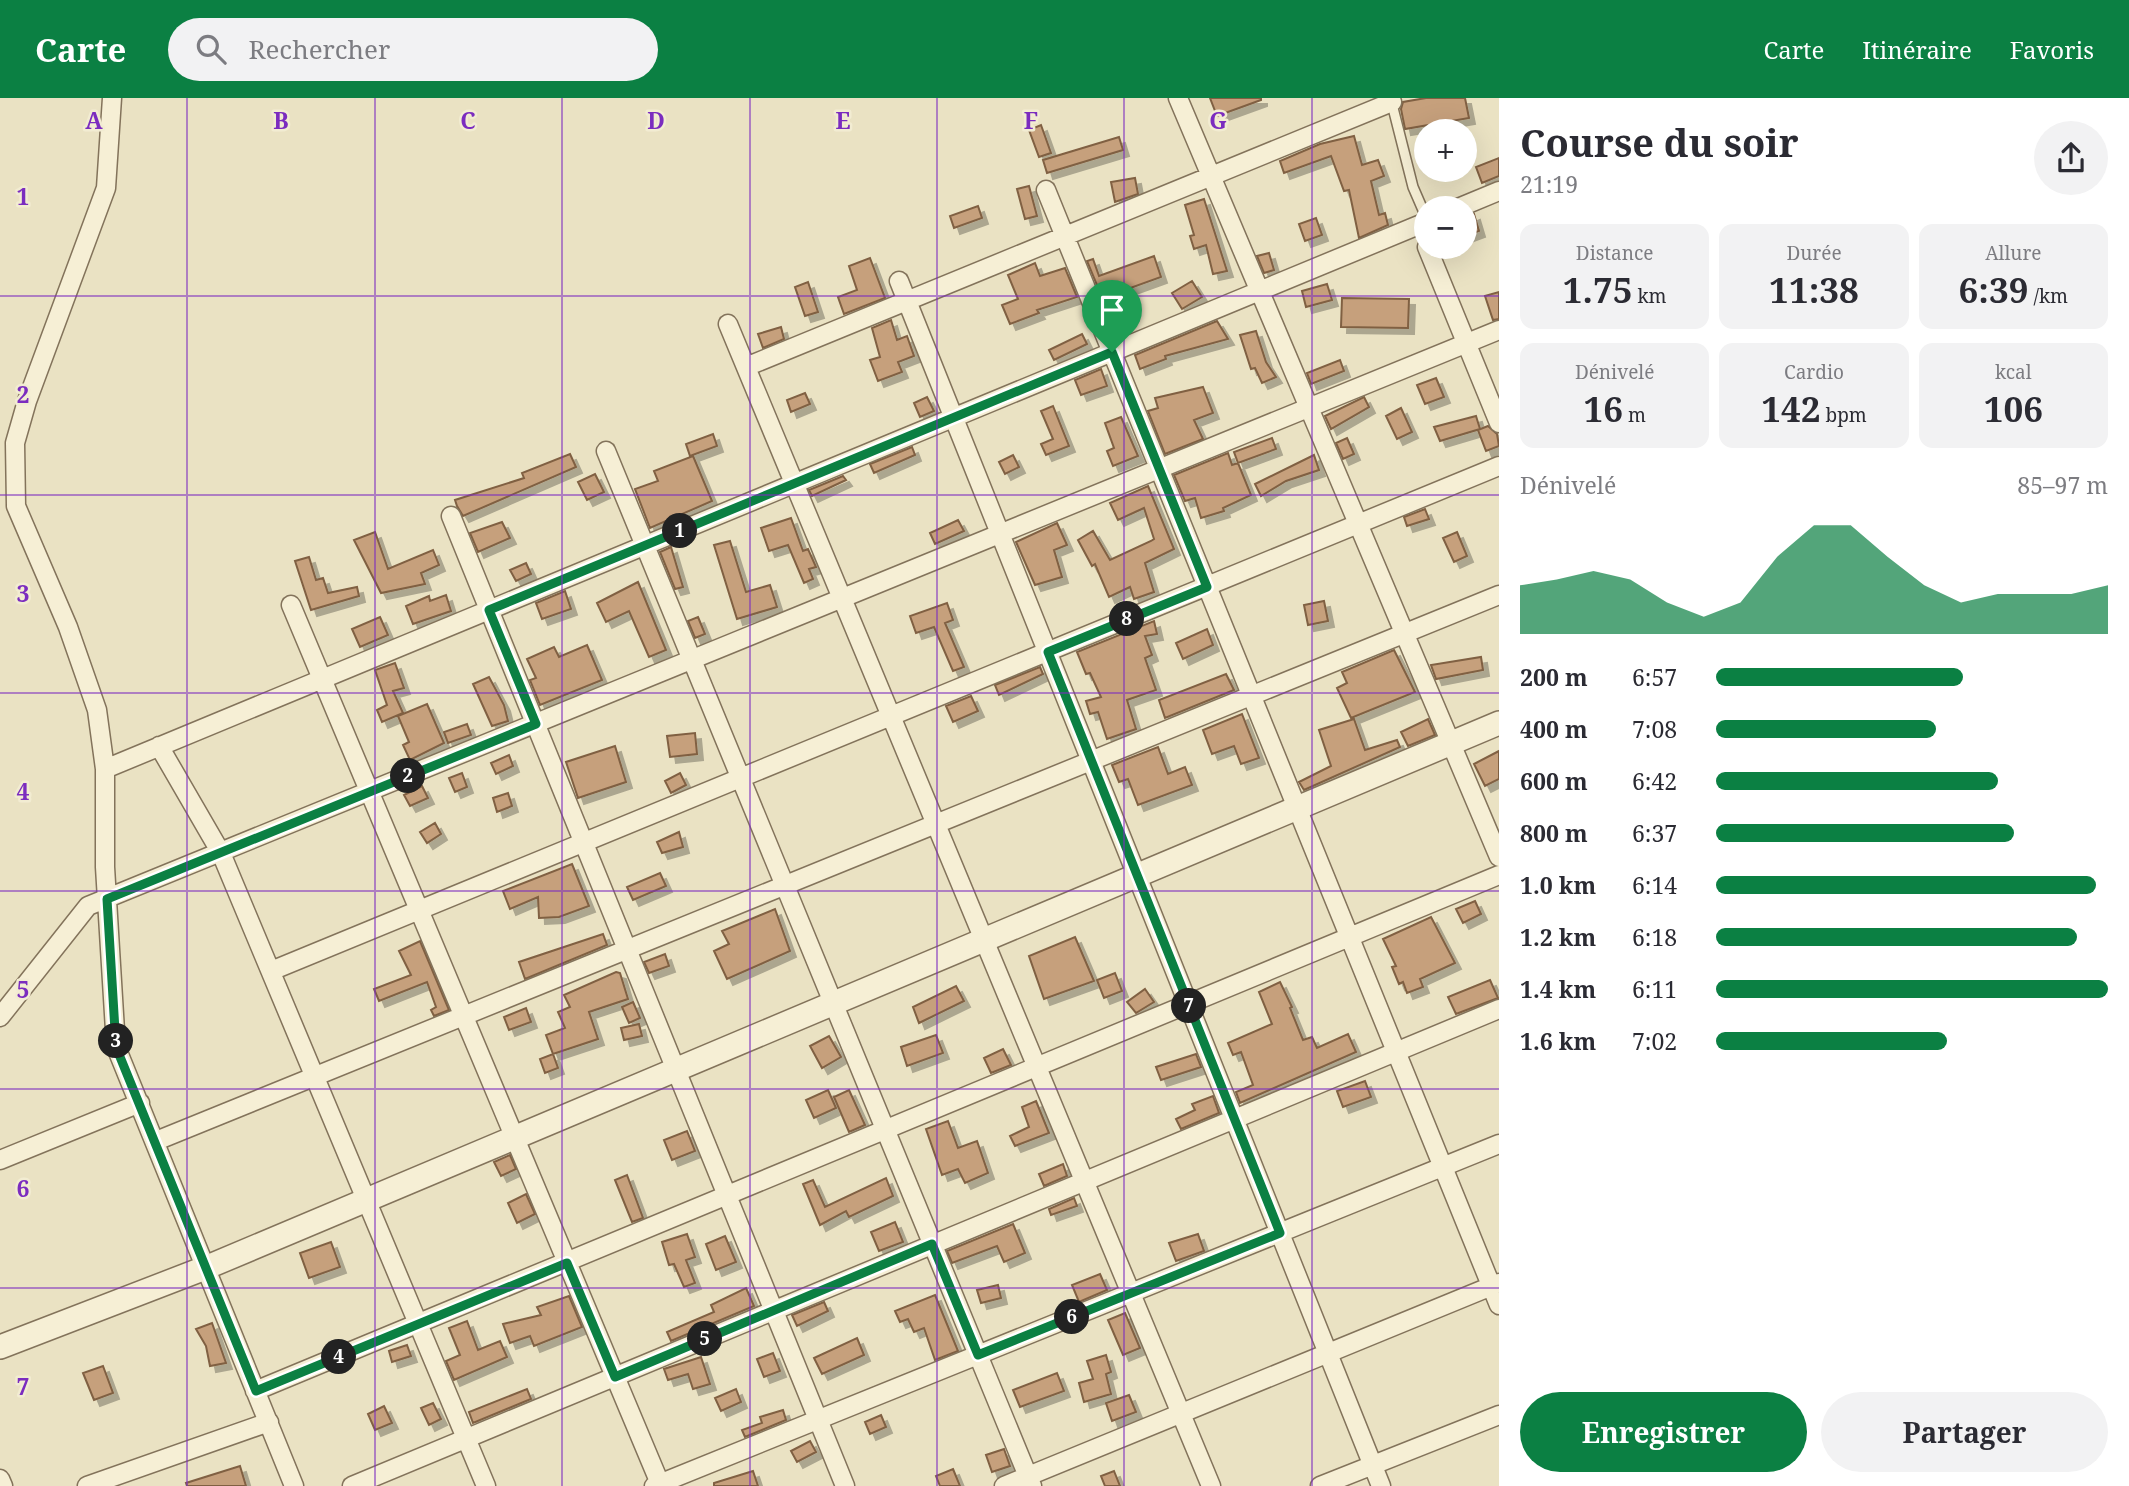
<!DOCTYPE html>
<html lang="fr">
<meta charset="utf-8">
<style>
:root{--surface:#fff;--page:#f2f2f3;--text:#2b2b33;--muted:#7c7c81;--accent:#0b8043}
body{margin:0;font-family:"Noto Serif",serif;background:var(--page);color:var(--text);height:100vh;display:flex;flex-direction:column;font-size:26px;white-space:nowrap}
*{box-sizing:border-box;margin:0}
p{font-size:23px;color:var(--muted)}
.icon{flex:none;width:38px;height:38px;fill:none;stroke:currentColor;stroke-width:2;stroke-linecap:round;stroke-linejoin:round}
.map{position:relative;flex:1;overflow:hidden}
.drawer{display:flex;flex-direction:column;background:var(--surface);width:630px}
.drawer>*{flex:none}
.buttons{position:absolute;left:1414px;top:21px;display:grid;gap:14px}
.buttons a{display:grid;place-items:center;width:63px;height:63px;border-radius:50%;background:var(--surface);box-shadow:0 7px 28px #0002;font-size:35px}
.pin{position:absolute;display:grid;place-items:center;width:60px;height:60px;color:#fff;margin:-72px -30px;border-radius:50% 50% 50% 0;rotate:-45deg;box-shadow:0 0 7px #0007}
.pin .icon{rotate:45deg}
.km{position:absolute;width:35px;height:35px;margin:-18px;border-radius:50%;background:#222;color:#fff;font-size:19px;line-height:35px;text-align:center}
.round{display:grid;place-items:center;flex:none;width:74px;height:74px;border-radius:37px;background:var(--page)}
.headline{display:flex;align-items:center;justify-content:space-between;height:119px;padding:0 21px}
h1{font-size:38px;font-weight:700;line-height:52px}
.figures{display:grid;grid-template-columns:repeat(3,1fr);gap:10px;height:119px;padding:7px 21px}
.figures div{display:grid;align-content:center;border-radius:14px;background:var(--page);text-align:center}
.figures b{font-size:35px;font-weight:700}
.figures small{font-size:19px;font-weight:400}
.figures p{font-size:19px}
.chart{height:196px;padding:14px 21px}
.chart p{display:flex;justify-content:space-between}
.chart svg{width:100%;height:126px;margin-top:7px;fill:var(--accent);opacity:.7}
.button{display:flex;gap:14px;margin-top:auto;padding:14px 21px}
.button a{flex:1;height:80px;border-radius:42px;background:var(--accent);color:#fff;font-size:28px;font-weight:700;line-height:80px;text-align:center}
.button a+a{background:var(--page);color:var(--text)}
ul{padding:0 21px;list-style:none;font-size:23px}
li{display:grid;grid-template-columns:112px 84px 1fr;align-items:center;height:52px}
li i{height:18px;border-radius:9px;background:var(--accent)}
header{display:flex;align-items:center;gap:42px;box-sizing:border-box;height:98px;padding:0 35px;background:var(--accent);color:#fff}
header strong{font-size:33px}
nav{display:flex;gap:38px;margin-inline-start:auto;font-size:24px}
.search{width:490px;height:63px;background:var(--page);display:flex;align-items:center;gap:18px;box-sizing:border-box;padding:0 24px;border-radius:38px;color:var(--muted);font-size:26px}
main{display:flex;flex:1;min-height:0}
.map>svg:first-child{display:block}
</style>
<header>
<strong>Carte</strong>
<div class="search"><svg class="icon" aria-label="search" viewBox="0 0 24 24"><circle cx="10" cy="10" r="6"/><path d="M15 15l6 6"/></svg>Rechercher</div>
<nav><a>Carte</a><a>Itinéraire</a><a>Favoris</a></nav>
</header>
<main>
<div class="map">
<svg width="1499" height="1388" viewBox="0 0 1499 1388">
<defs>
<filter id="shadow"><feDropShadow dx="6" dy="6" stdDeviation="0" flood-color="#0004"/></filter>
</defs>
<rect width="100%" height="100%" fill="#eae2c3"/>
<path fill="#c6a07b" stroke="#806043" stroke-width="2" filter="url(#shadow)" d="M1210,0H1261V2L1217,18Z
M1426,0H1465L1469,20L1405,31L1401,11L1403,4Z
M1041,27L1051,55L1039,59L1029,32Z
M1354,38L1362,67L1378,62L1384,78L1371,83L1379,117L1385,115L1388,127L1359,140L1349,92L1344,93L1331,58L1284,75L1280,63L1320,46Z
M1119,39L1123,52L1047,75L1043,62Z
M1499,60V78L1482,85L1476,69Z
M1135,80L1138,96L1115,104L1111,84Z
M1029,88L1037,118L1025,121L1017,91Z
M1204,101L1227,173L1213,176L1206,147L1194,151L1190,138L1194,137L1185,107Z
M978,108L982,120L954,130L950,118Z
M1474,116L1479,133L1465,138V120Z
M1316,120L1322,137L1305,143L1299,126Z
M1269,155L1274,172L1264,175L1257,158Z
M1154,158L1161,179L1111,197L1108,188L1099,192L1087,163L1093,161L1099,178Z
M870,160L885,200L844,216L838,199L857,192L849,168Z
M1035,165L1040,178L1065,170L1077,199L1037,212L1039,215L1010,226L1002,207L1018,201L1008,177Z
M1192,183L1202,199L1182,211L1172,195Z
M808,184L818,214L805,218L795,189Z
M1327,186L1332,202L1306,209L1302,193Z
M1499,194V221L1493,222L1485,198Z
M1342,200L1409,201L1408,230L1341,229Z
M891,222L897,242L907,238L914,258L898,264L902,274L878,283L870,262L880,259L872,230Z
M1217,223L1228,241L1165,258L1166,261L1140,271L1135,257Z
M781,229L784,241L763,250L758,236Z
M1256,233L1266,264L1276,279L1262,285L1255,270L1251,271L1240,237Z
M1082,236L1087,246L1054,262L1049,252Z
M1340,262L1344,273L1311,286L1307,275Z
M1101,271L1107,288L1081,297L1075,282Z
M1436,280L1444,299L1425,306L1417,287Z
M1203,289L1213,315L1194,322L1203,341L1165,356L1148,313L1158,310L1155,300Z
M805,295L810,306L791,314L787,302Z
M927,299L934,313L920,319L914,305Z
M1364,299L1369,309L1331,331L1325,318Z
M1053,308L1069,348L1046,357L1041,346L1053,341L1041,313Z
M1401,310L1412,334L1397,341L1386,318Z
M1476,318L1480,331L1440,343L1434,329Z
M1121,319L1138,358L1113,368L1107,353L1114,350L1105,325Z
M1488,328L1497,336L1499,348L1486,353L1478,332Z
M713,336L717,348L690,358L686,346Z
M1272,340L1276,351L1238,365L1234,354Z
M1347,340L1354,356L1343,361L1336,345Z
M912,349L915,357L874,375L870,366Z
M1228,355L1232,367L1238,365L1251,397L1223,410L1224,413L1201,420L1195,400L1185,403L1174,377Z
M570,356L576,369L463,418L457,408L455,402L524,380L522,375Z
M1013,357L1019,369L1005,376L999,364Z
M1314,357L1319,372L1286,383L1261,398L1255,386Z
M693,358L712,403L650,430L635,391L658,383L654,373Z
M595,376L604,394L587,402L578,384Z
M843,378L846,382L812,398L809,392Z
M1148,388L1174,451L1145,465L1154,494L1134,501L1130,489L1109,499L1095,466L1092,468L1078,442L1093,433L1110,462L1151,443L1154,441L1144,410L1118,422L1110,405Z
M1425,411L1429,421L1407,428L1404,419Z
M791,420L803,453L808,451L816,469L809,471L813,481L804,485L788,447L769,453L761,430Z
M958,422L964,433L935,446L930,435Z
M502,424L510,440L478,454L470,435Z
M1057,425L1067,447L1054,452L1062,479L1035,487L1016,444Z
M375,434L388,471L433,452L439,467L421,475L425,486L381,495L354,442Z
M1457,434L1467,458L1454,464L1443,440Z
M730,443L746,494L770,487L777,509L737,521L714,447Z
M671,449L683,489L675,491L660,454Z
M309,459L316,482L323,480L328,495L357,489L359,498L311,512L295,463Z
M526,465L531,476L516,483L510,472Z
M638,484L666,552L649,559L629,513L606,524L597,505Z
M565,493L571,511L542,521L536,505Z
M446,497L451,513L413,526L406,508L429,498L430,503Z
M1324,503L1328,523L1308,527L1304,507Z
M947,505L953,522L945,525L964,569L953,573L934,529L916,535L910,518Z
M380,519L388,537L360,549L352,531Z
M698,519L705,536L695,540L688,523Z
M1154,523L1157,536L1145,538L1152,557L1145,560L1156,592L1127,602L1136,631L1107,641L1098,614L1090,616L1086,603L1101,599L1090,575L1086,576L1077,554Z
M1207,531L1213,547L1183,561L1176,545Z
M587,547L602,582L540,607L530,582L536,580L527,561L554,549L559,559Z
M1394,552L1415,594L1351,620L1337,590L1347,585L1342,574Z
M1481,559L1483,572L1436,581L1431,567Z
M395,565L404,590L393,593L403,615L382,624L377,612L387,607L375,572Z
M1040,569L1043,576L999,597L995,587Z
M1226,576L1234,592L1165,620L1159,602Z
M489,579L504,607L508,623L492,628L473,586Z
M971,598L978,613L953,624L946,608Z
M427,606L444,645L410,662L403,647L409,644L398,618Z
M1242,616L1259,660L1241,666L1234,648L1212,656L1203,632Z
M1354,621L1365,652L1397,642L1400,649L1304,692L1299,684L1331,668L1319,632Z
M1428,621L1435,637L1408,648L1401,634Z
M467,626L471,637L448,645L444,634Z
M695,635L697,656L670,659L667,638Z
M615,648L626,684L578,700L566,664Z
M1158,649L1168,676L1185,669L1192,687L1138,707L1128,681L1119,684L1112,667Z
M1499,653V681L1485,688L1474,666Z
M509,657L513,668L496,676L491,665Z
M462,675L467,689L455,694L449,680Z
M680,675L686,687L671,695L665,683Z
M422,688L428,700L410,708L404,697Z
M508,695L512,708L497,714L493,700Z
M435,725L441,736L427,745L420,734Z
M679,734L683,749L662,755L657,744Z
M572,766L589,808L559,819L539,820L538,799L510,811L503,793Z
M660,775L666,788L633,802L627,789Z
M1475,803L1481,816L1463,825L1456,811Z
M775,811L790,853L727,881L714,853L729,846L722,833Z
M1431,819L1455,865L1420,881L1423,889L1407,895L1403,884L1399,886L1392,869L1396,868L1383,841Z
M603,836L607,847L525,881L519,864Z
M1075,839L1094,883L1044,901L1029,858Z
M420,843L449,912L434,918L431,912L436,909L427,884L379,903L374,891L411,877L399,853Z
M665,856L669,868L649,875L644,864Z
M616,874L620,875L628,901L589,914L598,941L553,956L546,937L565,930L558,914L570,909L564,897Z
M1115,875L1122,893L1104,900L1097,882Z
M1490,882L1498,900L1456,916L1448,899Z
M1280,884L1292,909L1290,910L1303,942L1312,939L1317,950L1348,936L1356,954L1240,1005L1236,994L1253,987L1241,954L1233,957L1228,945L1272,926L1259,894Z
M956,888L964,903L919,925L913,909Z
M1145,891L1154,904L1136,915L1127,904Z
M633,904L640,920L629,925L622,909Z
M526,910L531,924L509,932L504,919Z
M639,926L642,938L624,942L621,930Z
M936,937L943,955L907,968L901,949Z
M829,938L841,959L822,970L810,948Z
M1003,951L1011,967L991,975L984,960Z
M553,956L558,970L545,975L540,961Z
M1196,956L1201,969L1161,982L1156,969Z
M1365,983L1371,999L1343,1009L1337,993Z
M828,992L836,1010L814,1020L806,1002Z
M849,992L865,1027L849,1034L834,999Z
M1213,998L1219,1015L1181,1031L1176,1021L1195,1012L1192,1006Z
M1036,1003L1049,1035L1015,1048L1010,1038L1029,1029L1022,1009Z
M948,1023L958,1050L977,1043L988,1075L965,1085L958,1071L942,1077L926,1031Z
M687,1033L695,1053L672,1062L664,1042Z
M510,1057L516,1071L501,1078L494,1064Z
M1063,1066L1067,1078L1044,1088L1039,1076Z
M627,1077L643,1120L632,1124L615,1082Z
M886,1080L893,1098L849,1119L846,1113L820,1127L803,1086L813,1082L825,1109Z
M526,1096L535,1116L517,1125L508,1105Z
M1074,1100L1077,1108L1051,1117L1049,1111Z
M895,1124L903,1144L879,1153L871,1134Z
M1013,1126L1025,1155L1004,1164L997,1148L952,1165L947,1153Z
M687,1136L695,1159L686,1162L695,1185L684,1189L674,1166L669,1167L662,1144Z
M1198,1136L1204,1153L1176,1163L1169,1145Z
M725,1138L736,1164L716,1172L706,1146Z
M331,1144L340,1169L309,1180L300,1155Z
M1100,1176L1107,1192L1079,1204L1072,1187Z
M998,1187L1001,1200L981,1205L977,1192Z
M746,1190L754,1208L671,1243L667,1234L714,1214L711,1207Z
M935,1197L958,1253L935,1262L924,1230L914,1234L908,1221L900,1224L895,1213Z
M569,1198L582,1229L534,1248L530,1238L510,1245L503,1226L541,1217L537,1209Z
M824,1204L828,1213L797,1228L792,1217Z
M1125,1215L1140,1250L1123,1257L1108,1222Z
M467,1223L478,1252L500,1243L507,1259L454,1282L446,1263L460,1257L449,1230Z
M212,1225L226,1265L210,1268L206,1248L196,1231Z
M857,1240L864,1257L822,1276L814,1260Z
M407,1247L411,1258L392,1264L389,1253Z
M773,1255L780,1273L764,1279L757,1261Z
M1106,1257L1111,1274L1106,1276L1111,1296L1084,1304L1079,1285L1093,1281L1087,1263Z
M701,1259L710,1286L693,1291L688,1276L668,1282L664,1271Z
M103,1268L113,1295L94,1302L83,1275Z
M1057,1275L1064,1293L1020,1309L1013,1292Z
M527,1291L531,1301L473,1325L469,1314Z
M736,1291L741,1304L721,1313L715,1300Z
M1129,1297L1136,1314L1112,1323L1106,1305Z
M433,1305L441,1321L429,1327L421,1310Z
M384,1308L392,1325L375,1332L368,1316Z
M783,1312L786,1322L745,1339L742,1332L762,1325L760,1319Z
M881,1317L886,1329L870,1336L865,1324Z
M810,1343L816,1354L797,1364L791,1353Z
M1004,1351L1010,1368L992,1374L986,1357Z
M240,1368L246,1388H187L186,1385Z
M953,1371L960,1388H940L936,1378Z
M753,1373L758,1388H714V1385Z
M1114,1373L1120,1388H1105L1101,1378Z"/>
<g fill="none" stroke-linecap="round" stroke-linejoin="round">
<defs>
<path id="service" d="M1391,2L1413,89L1426,119"/>
<path id="minor" d="M112,0L106,90L27,303L15,345L16,408L68,529L97,612L105,671V769L116,949L294,1388
M1178,0L1499,759
M1046,92L1499,1207
M1458,110L1499,93
M1427,149L1499,325
M899,183L1381,1388
M728,226L1211,1388
M753,266L1392,4
M606,353L1032,1388
M451,418L845,1388
M291,507L661,1388
M159,648L221,755L486,1388
M105,671L1426,124
M271,873L1499,368
M0,919L88,808L1499,232
M156,1043L1499,497
M0,1062L140,1005
M255,1293L1499,777
M0,1381L3,1388
M87,1388L269,1324
M352,1388L1499,911
M654,1388L1499,1046
M1004,1388L1499,1185
M1320,1388L1499,1317"/>
<path id="tertiary" d="M0,1249L205,1170L1499,625"/>
</defs>
<use href="#service" stroke="#83735b" stroke-width="12"/>
<use href="#minor" stroke="#83735b" stroke-width="21"/>
<use href="#tertiary" stroke="#83735b" stroke-width="26"/>
<use href="#service" stroke="#f6efd5" stroke-width="9"/>
<use href="#minor" stroke="#f6efd5" stroke-width="18"/>
<use href="#tertiary" stroke="#f6efd5" stroke-width="23"/>
</g>
<g fill="none" stroke-linecap="round" stroke-linejoin="round">
<defs>
<path id="route" d="M1112,254L1207,489L1048,554L1280,1135L978,1257L932,1146L615,1279L567,1165L256,1293L116,949L107,801L536,626L489,512Z"/>
</defs>
<use href="#route" stroke="#fff" stroke-width="14"/>
<use href="#route" stroke="#0b8043" stroke-width="9"/>
</g>
<path fill="none" stroke="#7b2cbf" stroke-width="2" stroke-opacity="0.55" d="M187,0V1388M375,0V1388M562,0V1388M750,0V1388M937,0V1388M1124,0V1388M1312,0V1388M0,198H1499M0,397H1499M0,595H1499M0,793H1499M0,991H1499M0,1190H1499"/>
<g font-size="23" text-anchor="middle" font-weight="bold" fill="#7b2cbf" stroke="#f2ecd2" stroke-width="5" stroke-linejoin="round" paint-order="stroke">
<text x="94" y="31">A</text>
<text x="281" y="31">B</text>
<text x="468" y="31">C</text>
<text x="656" y="31">D</text>
<text x="843" y="31">E</text>
<text x="1031" y="31">F</text>
<text x="1218" y="31">G</text>
<text x="23" y="107">1</text>
<text x="23" y="305">2</text>
<text x="23" y="504">3</text>
<text x="23" y="702">4</text>
<text x="23" y="900">5</text>
<text x="23" y="1099">6</text>
<text x="23" y="1297">7</text>
</g>
</svg>
<div class="buttons">
<a>+</a>
<a>−</a>
</div>
<div class="pin" style="left:1112px;top:254px;background:#1e9e55"><svg class="icon" aria-label="arrive" viewBox="0 0 24 24"><path d="M6 21V4h12l-3 4 3 4H6"/></svg></div>
<b class="km" style="left:680px;top:433px">1</b>
<b class="km" style="left:408px;top:678px">2</b>
<b class="km" style="left:116px;top:943px">3</b>
<b class="km" style="left:339px;top:1259px">4</b>
<b class="km" style="left:705px;top:1241px">5</b>
<b class="km" style="left:1072px;top:1219px">6</b>
<b class="km" style="left:1189px;top:908px">7</b>
<b class="km" style="left:1127px;top:521px">8</b>
</div>
<section class="drawer">
<div class="headline"><div><h1>Course du soir</h1><p>21:19</p></div><a class="round"><svg class="icon" aria-label="share" viewBox="0 0 24 24"><path d="M12 15V3M7 8l5-5 5 5M5 13v7h14v-7"/></svg></a></div>
<div class="figures">
<div><p>Distance</p><b>1.75<small> km</small></b></div>
<div><p>Durée</p><b>11:38</b></div>
<div><p>Allure</p><b>6:39<small> /km</small></b></div>
</div>
<div class="figures">
<div><p>Dénivelé</p><b>16<small> m</small></b></div>
<div><p>Cardio</p><b>142<small> bpm</small></b></div>
<div><p>kcal</p><b>106</b></div>
</div>
<div class="chart"><p><span>Dénivelé</span>85–97 m</p>
<svg viewBox="0 0 160 44" preserveAspectRatio="none"><path d="M0 44V27L10 25L20 22L30 25L40 33L50 38L60 33L70 17L80 6L90 6L100 17L110 27L120 33L130 30L140 30L150 30L160 27V44z"/></svg>
</div>
<ul>
<li><b>200 m</b>6:57<i style="width:63%"></i></li>
<li><b>400 m</b>7:08<i style="width:56%"></i></li>
<li><b>600 m</b>6:42<i style="width:72%"></i></li>
<li><b>800 m</b>6:37<i style="width:76%"></i></li>
<li><b>1.0 km</b>6:14<i style="width:97%"></i></li>
<li><b>1.2 km</b>6:18<i style="width:92%"></i></li>
<li><b>1.4 km</b>6:11<i style="width:100%"></i></li>
<li><b>1.6 km</b>7:02<i style="width:59%"></i></li>
</ul>
<div class="button"><a>Enregistrer</a><a>Partager</a></div>
</section>
</main>
